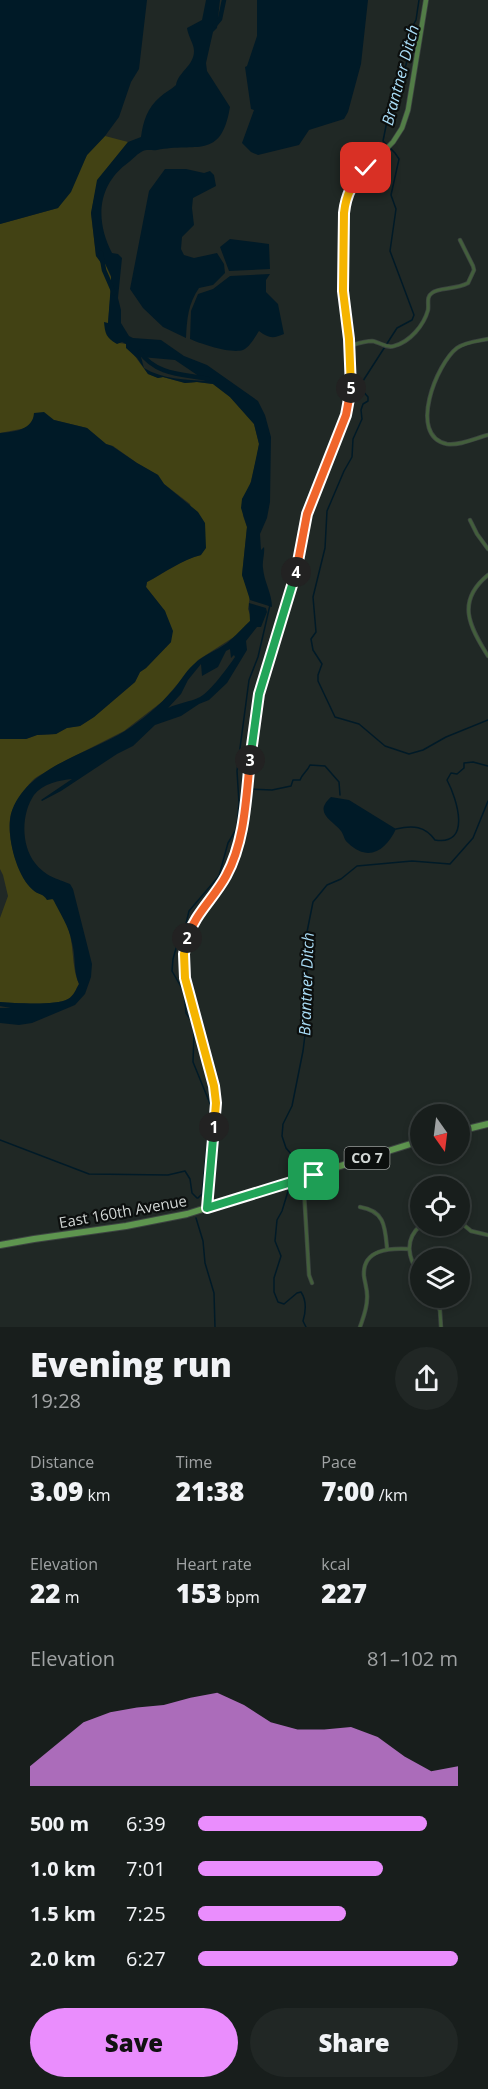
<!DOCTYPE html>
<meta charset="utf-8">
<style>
:root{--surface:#181e1c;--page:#212725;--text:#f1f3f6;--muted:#9fa2a3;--line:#363c3b;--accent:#ea8dfd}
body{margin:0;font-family:"Open Sans",sans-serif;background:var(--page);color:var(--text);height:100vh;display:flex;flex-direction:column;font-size:22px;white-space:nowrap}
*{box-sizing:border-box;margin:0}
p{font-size:20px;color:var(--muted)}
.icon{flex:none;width:33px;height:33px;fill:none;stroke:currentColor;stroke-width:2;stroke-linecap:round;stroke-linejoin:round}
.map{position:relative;height:1327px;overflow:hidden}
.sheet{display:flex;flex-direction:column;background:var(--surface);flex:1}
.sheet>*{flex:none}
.needle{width:39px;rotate:166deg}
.fabs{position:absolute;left:410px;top:1104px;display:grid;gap:12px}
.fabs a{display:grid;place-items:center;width:60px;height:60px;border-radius:50%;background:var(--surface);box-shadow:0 3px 9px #0003,0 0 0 2px var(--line);font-size:30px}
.pin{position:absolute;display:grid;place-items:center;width:51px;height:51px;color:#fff;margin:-26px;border-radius:12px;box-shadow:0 3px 9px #0006}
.km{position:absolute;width:30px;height:30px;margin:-15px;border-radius:50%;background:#222;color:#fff;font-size:16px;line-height:30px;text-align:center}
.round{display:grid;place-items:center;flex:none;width:63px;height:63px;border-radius:32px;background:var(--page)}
.head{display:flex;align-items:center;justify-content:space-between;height:102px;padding:0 30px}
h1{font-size:33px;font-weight:800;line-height:45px}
.metrics{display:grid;grid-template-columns:repeat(3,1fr);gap:9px;height:102px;padding:6px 30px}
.metrics div{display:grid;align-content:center}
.metrics b{font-size:26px;font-weight:800}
.metrics small{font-size:16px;font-weight:400}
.metrics p{font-size:16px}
.chart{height:168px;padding:12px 30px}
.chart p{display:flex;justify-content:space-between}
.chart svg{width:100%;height:108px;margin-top:6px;fill:var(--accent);opacity:.7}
.primary-button{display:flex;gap:12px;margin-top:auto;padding:12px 30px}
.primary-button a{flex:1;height:69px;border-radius:36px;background:var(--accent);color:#111;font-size:24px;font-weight:800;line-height:69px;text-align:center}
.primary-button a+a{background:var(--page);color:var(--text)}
ul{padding:0 30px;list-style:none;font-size:20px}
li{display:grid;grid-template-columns:96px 72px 1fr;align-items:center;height:45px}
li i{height:15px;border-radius:8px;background:var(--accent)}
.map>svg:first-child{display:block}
</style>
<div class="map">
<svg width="488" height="1327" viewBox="0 0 488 1327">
<rect width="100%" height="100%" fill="#202825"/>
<path fill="#424214" d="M105,136L128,142L98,180L91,213L96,256L103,259L111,277V288L108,323L119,343L126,344L148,374L158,378L163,377L185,383L197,382L213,384L230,397L254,424L259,444L257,456L249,489L242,499L243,516L247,527L242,575L250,595L248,609L251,617L250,621L237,635L198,660L163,701L124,731L55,766C48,772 39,774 32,781C24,789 17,801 12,811C4,831 17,874 32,889C37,894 46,895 52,899C56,901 61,912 64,918C76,941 70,964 79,984C76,989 74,996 68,999C57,1006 14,1003 0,1002V918L8,896L3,875L0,869V739H26L37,735L56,734L66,728L80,726L94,717L135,682L140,672L146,668L171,642L165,611L146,587L147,582C165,573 182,559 201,555L190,504L164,484L158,475L137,463L113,446L106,444L87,428L54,420L34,419L26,428L0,433V224L58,208L87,155Z"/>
<path fill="#001a27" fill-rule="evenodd" d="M0,0H147L139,69L131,82L119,117L105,136L87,155L71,192L58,208L0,224Z
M206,0H220L217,28L213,32L206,63L207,71L230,107C221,161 196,142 157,150C153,151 147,149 143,151C138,153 133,159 129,162C97,185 95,220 112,253L118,254L122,258L118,298L121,310V323L129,336L133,338L161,340L184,356L207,365L258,401L265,415L271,437L270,502L267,518L260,534L261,550L264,547C265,554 262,561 263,568C264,582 272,593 272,607L250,600L242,575L247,527L241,508L242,499L251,482L259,444L254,424L230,397L213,384L197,382L185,383L163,377L158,378L148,374L137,358L126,348V344L122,342L117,344C106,338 105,333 104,322L108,323L111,283V276L103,259H101V263L96,256L91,213L97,180L128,142L141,137C143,122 147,108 160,97C165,92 171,90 176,85C178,72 194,66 194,51C194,44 188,36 187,28L202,20ZM141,357L175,360L206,381C186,380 162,379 144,368Z
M257,0H368L361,64L348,112L344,119L309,130L299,145L258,155L251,152L242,143L254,110L251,109L245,67L247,66L257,36Z
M165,169H186L204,173L210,171L214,175L216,186L193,198L192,208L194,225L182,237L181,249L184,255L194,258L217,253L224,264L225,273L213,285L199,288C188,304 187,319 186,338L163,327L143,308L130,289L149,191Z
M230,239L269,244L270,269L229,271L220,247Z
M270,274L266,280V292L278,304L284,334C273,339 268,338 259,331C255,337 250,347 243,350C231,354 201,344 190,339L191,311L198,294L213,289L230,276Z
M44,412L54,420L87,428L106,444L112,446L137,463L158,475L164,484L198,512L205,523L206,548L201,555C183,559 164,573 147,582L146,587L165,611L173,631L171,642L146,668L140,672L135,682L94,717L80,726L67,728L56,734L37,735L26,739H0V433C14,432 33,430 34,413Z
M249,603L266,608L267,612L261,627H257L246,641L247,650L227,683L209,700L199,704L181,716L155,725L133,746L117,754L61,791L42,801L41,800L72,779C60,780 42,784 34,795C21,814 21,845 35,863C46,877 56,878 70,884L73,889L92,964L91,977L85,994L75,1005L32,1023L19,1025L0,1023V1008H11L0,1006V1002C14,1003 56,1006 68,999C74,996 76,989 79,984C73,971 76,957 72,943C69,926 60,914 53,899L47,900C43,893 38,895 33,890C16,876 6,835 11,814C24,768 88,754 125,731C142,720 160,705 173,690C180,682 185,672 193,665C203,655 216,651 227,643C236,636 242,628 250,621ZM230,649L231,658L234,655L235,657C228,667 210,692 200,697C190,702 178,703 168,708L181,694L188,680L201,664L202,676L218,667L226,651Z
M331,797L349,800L396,829C386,850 369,863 348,843C344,840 344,835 341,831C332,820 313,813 331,797Z"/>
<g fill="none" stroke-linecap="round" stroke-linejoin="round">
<path stroke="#001a27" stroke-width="1.5" d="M419,0L416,20L411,29L409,54L400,86L392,96L383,141L395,153L399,159L391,195L396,209L390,251L414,315L412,320L397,328L361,384V389L368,397V401L363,404L361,410L362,419L353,439L352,457L344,471L327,511L325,548L313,597L316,632L311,639L313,650L322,664L318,675V681L335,717L359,724L385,746L409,754L423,750L446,737L488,720
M250,789L272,790L291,786L293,780H300C302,774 307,772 310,765L325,766L339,782L340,795
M396,829C413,825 425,826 435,840C472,846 457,799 447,780L451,773L457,774L464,768V763L473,762L488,766
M0,1140L89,1174L168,1175L185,1171L190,1179L192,1193L197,1198
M292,1176L297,1161L286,1148L282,1136L283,1124L292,1106L303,1051L309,1002L306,961L307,932L313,902L327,885L341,879L357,866L412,861L450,864L473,838L488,801
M289,1188L282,1211L277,1220L275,1241L281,1256L274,1278V1292L278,1302L284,1304L297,1293L301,1292C307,1301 306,1311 303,1321L306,1327
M198,1198L202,1194L211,1106L193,1062L194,1033L192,1022L186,1013L184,992L172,971L173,959L179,938L185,928L189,911L219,876L228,843L237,828L239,803L237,771L249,680L258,657L270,605
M196,1218L203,1241L205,1263L214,1293L215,1327"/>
<path stroke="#001a27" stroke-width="4.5" d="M215,25L220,19L224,0
M101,253L104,270L114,293
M140,352C156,375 182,374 208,379"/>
<defs>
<path id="street" d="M488,339C478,341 465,342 457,348C437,363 407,436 447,444C460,446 476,438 488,435
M349,346C356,344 365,341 372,341C380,342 387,349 394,346C410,342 424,325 428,310C429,303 426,297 432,293C438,287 456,290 468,283L474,270L473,266L460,240
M470,520L477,534L488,549
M488,575C456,601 469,626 488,656
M300,1179L304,1191L309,1275L312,1283
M439,1181L440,1186
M360,1207C385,1211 385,1227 387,1248
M459,1221L471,1231L488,1235
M420,1275C408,1259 404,1240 420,1226
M436,1298L440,1311L441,1327
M360,1327C363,1318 367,1309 367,1299C368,1291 365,1284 364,1276C362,1249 390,1248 409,1249"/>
<path id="secondary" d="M207,1208L216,1098L185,978L184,948L188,934L196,918L226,875L238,844L243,819L259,694L299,562L308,511L349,403L351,386V364L343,291L345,201L355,181L393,142L402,128L408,110L426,0"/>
<path id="primary" d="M459,1131L488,1124
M0,1245L34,1239L126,1226L187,1214L420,1141"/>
</defs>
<use href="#street" stroke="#3c4441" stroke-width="4.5"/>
<use href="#secondary" stroke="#3c4441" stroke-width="6"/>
<use href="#primary" stroke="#3c4441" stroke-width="8"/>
<use href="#street" stroke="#435e3c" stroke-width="3"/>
<use href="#secondary" stroke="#527d47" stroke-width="4.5"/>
<use href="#primary" stroke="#5e954f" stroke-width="6"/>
</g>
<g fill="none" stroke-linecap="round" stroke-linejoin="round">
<defs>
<path id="split-1" d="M214,1127L207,1208L314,1175"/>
<path id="split-2" d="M187,938L184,954L185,978L214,1086L216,1103L214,1127"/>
<path id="split-3" d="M187,938C195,914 214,898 226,876C245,841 246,798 250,760"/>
<path id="split-4" d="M250,760L259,694L296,572"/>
<path id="split-5" d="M296,572L307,514L346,415L351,388"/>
<path id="split-6" d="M351,388L349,339L343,291L344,213C346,194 353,182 366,168"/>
</defs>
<use href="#split-1" stroke="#fff" stroke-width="12"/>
<use href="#split-2" stroke="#fff" stroke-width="12"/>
<use href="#split-3" stroke="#fff" stroke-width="12"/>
<use href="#split-4" stroke="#fff" stroke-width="12"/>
<use href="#split-5" stroke="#fff" stroke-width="12"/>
<use href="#split-6" stroke="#fff" stroke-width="12"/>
<use href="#split-1" stroke="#22a559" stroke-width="8"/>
<use href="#split-2" stroke="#f5b400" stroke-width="8"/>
<use href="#split-3" stroke="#f0652b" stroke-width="8"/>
<use href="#split-4" stroke="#22a559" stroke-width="8"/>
<use href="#split-5" stroke="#f0652b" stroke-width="8"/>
<use href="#split-6" stroke="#f5b400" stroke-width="8"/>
</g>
<g text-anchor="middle" stroke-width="4.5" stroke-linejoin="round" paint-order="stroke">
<rect fill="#0c0f0e" stroke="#969a99" stroke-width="1.5" x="344.5" y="1147" width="45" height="22" rx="4.5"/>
<g font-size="14" font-weight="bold" fill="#d1d6d4">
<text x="367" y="1163">CO 7</text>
</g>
<g font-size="15" fill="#d1d6d4" stroke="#0c0f0e">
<text transform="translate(123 1212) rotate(-10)" y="5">East 160th Avenue</text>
</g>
<g font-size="16" font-style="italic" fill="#aaddf7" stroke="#0c0f0e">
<text transform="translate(400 75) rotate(-75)" y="6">Brantner Ditch</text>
<text transform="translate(306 984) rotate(-88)" y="6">Brantner Ditch</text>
</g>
</g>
</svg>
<div class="fabs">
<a><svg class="needle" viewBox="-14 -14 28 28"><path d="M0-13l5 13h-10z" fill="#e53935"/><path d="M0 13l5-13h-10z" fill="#9fa2a3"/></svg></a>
<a><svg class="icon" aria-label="locate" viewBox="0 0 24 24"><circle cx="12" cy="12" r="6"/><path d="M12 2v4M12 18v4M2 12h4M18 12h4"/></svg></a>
<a><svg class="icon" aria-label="layers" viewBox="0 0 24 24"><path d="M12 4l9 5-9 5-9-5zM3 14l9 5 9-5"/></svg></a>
</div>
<div class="pin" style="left:314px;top:1175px;background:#1e9e55"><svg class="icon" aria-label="arrive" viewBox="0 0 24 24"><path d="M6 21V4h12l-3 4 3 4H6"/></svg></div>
<div class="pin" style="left:366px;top:168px;background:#d93025"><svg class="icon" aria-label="check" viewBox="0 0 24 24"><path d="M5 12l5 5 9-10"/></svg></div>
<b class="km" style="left:214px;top:1127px">1</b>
<b class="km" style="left:187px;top:938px">2</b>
<b class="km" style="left:250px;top:760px">3</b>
<b class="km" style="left:296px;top:572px">4</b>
<b class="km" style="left:351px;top:388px">5</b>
</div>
<section class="sheet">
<div class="head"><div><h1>Evening run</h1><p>19:28</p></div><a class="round"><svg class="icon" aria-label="share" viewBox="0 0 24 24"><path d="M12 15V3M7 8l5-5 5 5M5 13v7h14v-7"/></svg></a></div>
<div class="metrics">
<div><p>Distance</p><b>3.09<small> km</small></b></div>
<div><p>Time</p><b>21:38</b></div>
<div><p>Pace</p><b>7:00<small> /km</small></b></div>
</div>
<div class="metrics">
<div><p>Elevation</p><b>22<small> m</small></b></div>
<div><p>Heart rate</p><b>153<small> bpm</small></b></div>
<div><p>kcal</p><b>227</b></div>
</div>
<div class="chart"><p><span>Elevation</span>81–102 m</p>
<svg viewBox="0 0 160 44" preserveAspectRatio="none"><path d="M0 44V36L10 27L20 18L30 14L40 12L50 11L60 8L70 6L80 11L90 18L100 21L110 21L120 20L130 24L140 32L150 38L160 36V44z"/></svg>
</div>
<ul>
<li><b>500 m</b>6:39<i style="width:88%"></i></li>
<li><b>1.0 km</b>7:01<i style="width:71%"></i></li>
<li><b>1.5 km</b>7:25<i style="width:57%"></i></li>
<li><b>2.0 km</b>6:27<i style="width:100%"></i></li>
</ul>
<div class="primary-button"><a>Save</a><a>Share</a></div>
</section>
